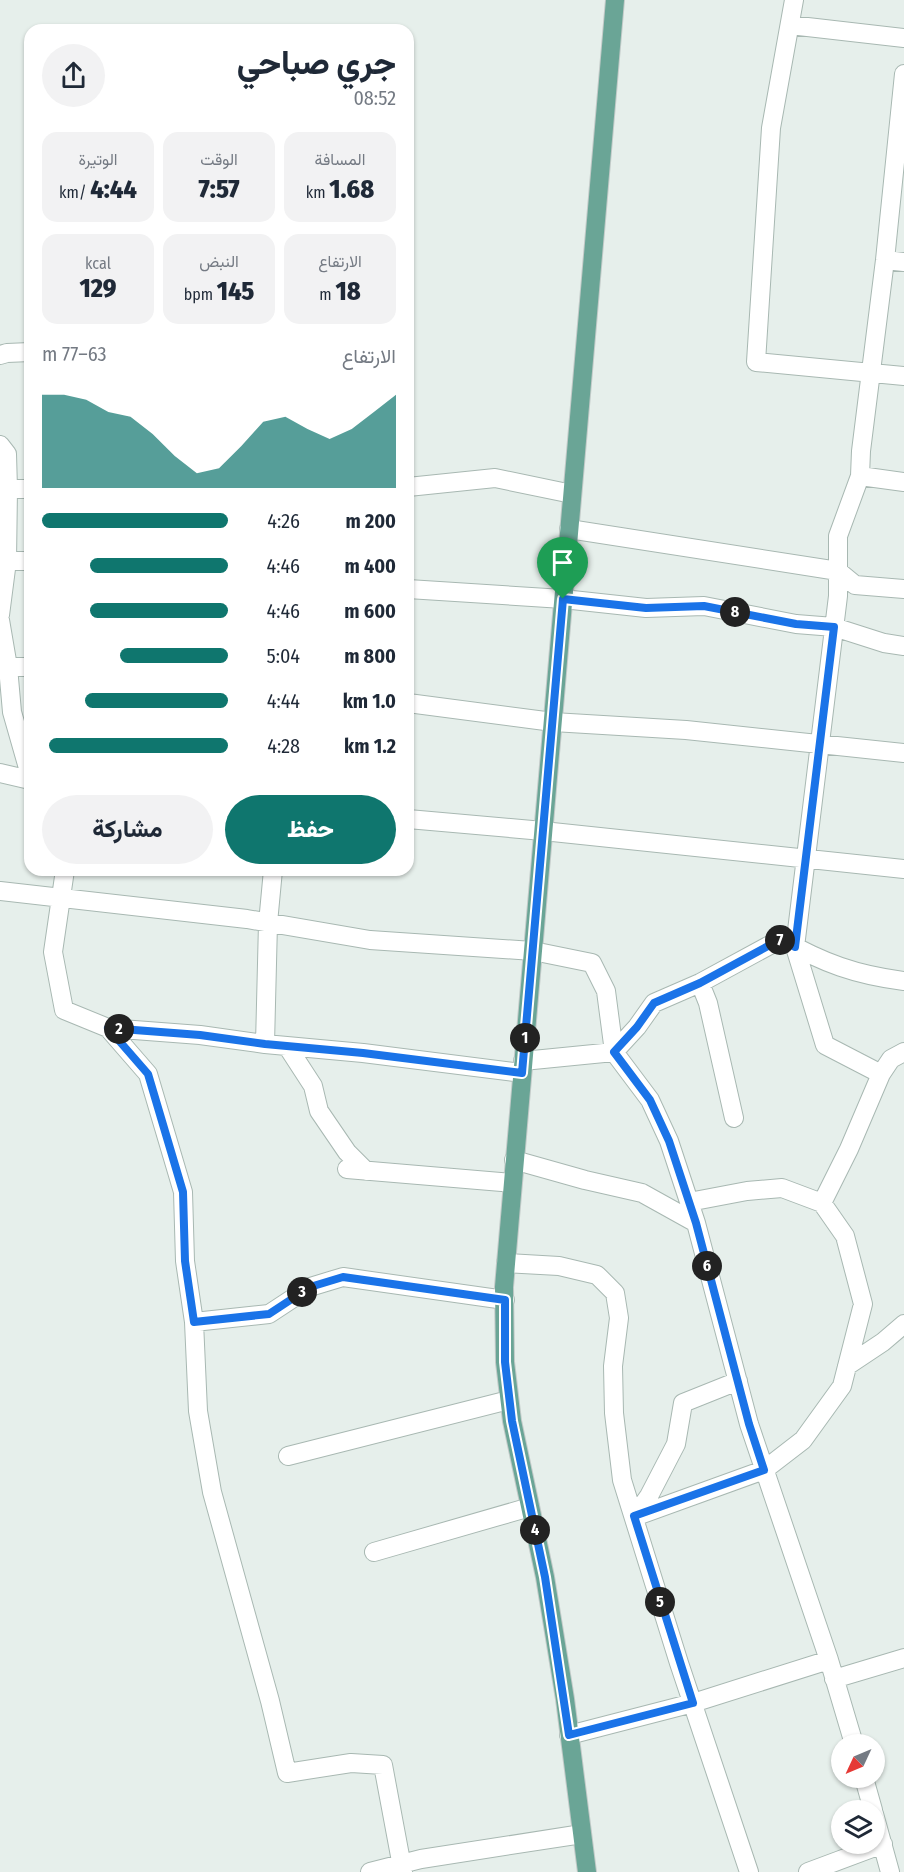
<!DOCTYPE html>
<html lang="ar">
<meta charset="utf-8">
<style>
:root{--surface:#fff;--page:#f2f2f3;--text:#1f2937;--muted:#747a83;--accent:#0f766e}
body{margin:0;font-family:"Fira Sans Condensed",Vazirmatn,sans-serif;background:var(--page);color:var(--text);direction:rtl;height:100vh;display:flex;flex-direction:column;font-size:22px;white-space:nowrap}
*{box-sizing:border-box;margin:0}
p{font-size:20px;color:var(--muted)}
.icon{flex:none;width:33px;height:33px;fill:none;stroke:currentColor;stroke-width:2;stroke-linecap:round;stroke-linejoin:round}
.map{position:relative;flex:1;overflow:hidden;direction:ltr}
.side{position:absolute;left:24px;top:24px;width:390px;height:852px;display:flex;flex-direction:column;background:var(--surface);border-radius:18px;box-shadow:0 2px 4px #0004;direction:rtl}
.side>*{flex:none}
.needle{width:39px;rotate:226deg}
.controls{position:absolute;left:831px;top:1734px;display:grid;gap:12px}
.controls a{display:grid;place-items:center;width:54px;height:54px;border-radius:50%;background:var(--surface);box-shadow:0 2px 4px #0004;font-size:30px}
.pin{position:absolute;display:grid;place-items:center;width:51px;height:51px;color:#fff;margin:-62px -26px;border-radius:50% 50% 50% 0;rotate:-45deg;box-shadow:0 0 6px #0007}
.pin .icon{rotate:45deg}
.km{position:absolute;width:30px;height:30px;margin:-15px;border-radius:50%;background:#222;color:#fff;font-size:16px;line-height:30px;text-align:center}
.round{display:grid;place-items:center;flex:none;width:63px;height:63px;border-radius:32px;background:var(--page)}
.overview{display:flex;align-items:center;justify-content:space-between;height:102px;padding:0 18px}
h1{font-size:33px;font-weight:800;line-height:45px}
.figures{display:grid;grid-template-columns:repeat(3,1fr);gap:9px;height:102px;padding:6px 18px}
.figures div{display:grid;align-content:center;border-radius:15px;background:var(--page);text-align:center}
.figures b{font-size:26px;font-weight:800}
.figures small{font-size:16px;font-weight:400}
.figures p{font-size:16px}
.chart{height:168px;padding:12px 18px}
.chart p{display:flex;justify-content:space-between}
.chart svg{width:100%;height:108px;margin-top:6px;fill:var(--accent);opacity:.7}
.action{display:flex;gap:12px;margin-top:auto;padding:12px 18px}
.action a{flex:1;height:69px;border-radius:36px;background:var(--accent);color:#fff;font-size:24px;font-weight:800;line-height:69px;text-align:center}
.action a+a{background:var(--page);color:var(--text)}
ul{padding:0 18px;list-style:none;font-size:20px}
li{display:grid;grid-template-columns:96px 72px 1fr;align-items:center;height:45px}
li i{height:15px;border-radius:8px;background:var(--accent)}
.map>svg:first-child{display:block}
</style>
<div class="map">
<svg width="904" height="1872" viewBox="0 0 904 1872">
<rect width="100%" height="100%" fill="#e6efeb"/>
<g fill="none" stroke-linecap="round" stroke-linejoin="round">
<defs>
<path id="minor" d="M794,0L771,128L756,362L904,376
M790,25L904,38
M885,260L904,262
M0,355L7,353L30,352
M0,445L7,454L8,489L7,561L0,615
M860,476L904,482
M408,487L495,478L572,494
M8,489H30
M569,529L838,571L855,585L904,589
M0,560L30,561
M408,589L563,599L646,608L704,606L796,624L834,627L884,643L904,646
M0,620L8,667L12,712L30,775
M8,667H30
M408,703L553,722L686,730L904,753
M0,773L30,780
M408,819L543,831L904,869
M65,870L53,952L64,1010L108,1028L148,1074L183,1192L185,1261L194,1322L198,1411L212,1492L270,1701L287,1773L351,1763L383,1765L403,1872
M0,891L247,919L370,940L533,951L592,963L606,991L614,1052L650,1100L669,1141L696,1223
M700,983L708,1003L734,1118
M108,1028L200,1035L265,1044L363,1053L522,1073
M265,1044L268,923L273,870
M287,1046L313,1086L319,1111L347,1152L366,1171
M523,1061L614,1052L637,1027L654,1003L700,983L781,939C823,963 856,975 904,981
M881,1074L825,1045L795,947L838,596V536L860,476L861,451L885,260L904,74
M514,1160L585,1180L642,1193L696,1223L749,1424L829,1660L854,1744
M347,1169L512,1183
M689,1202L747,1191L782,1188L822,1203L845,1236L863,1304L842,1386L803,1440L764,1470L634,1517L649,1496L676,1444L683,1403L738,1381
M822,1203L849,1149L881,1074L891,1059L904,1052
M506,1263L559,1266L597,1275L615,1293L619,1318L613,1366L614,1413L622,1480L679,1663L749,1872
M194,1322L269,1314L310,1287L343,1277L505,1300
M847,1366L883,1342L904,1324
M288,1456L509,1400
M374,1552L530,1507
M834,1679L904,1658
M569,1735L693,1703L829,1660
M864,1778L873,1810
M874,1814L890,1872
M370,1872L421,1859L582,1834
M808,1872L883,1844"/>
<path id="major" d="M587,1872L565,1699L545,1577L512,1421L505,1362L504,1287L615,0"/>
</defs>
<use href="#minor" stroke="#a8b8b2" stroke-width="20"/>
<use href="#major" stroke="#c2cac8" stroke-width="20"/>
<use href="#minor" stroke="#fff" stroke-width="18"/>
<use href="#major" stroke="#6aa596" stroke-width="18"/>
</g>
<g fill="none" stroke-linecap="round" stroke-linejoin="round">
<defs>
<path id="route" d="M563,599L646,608L704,606L796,624L834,627L795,947L781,939L700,983L654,1003L637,1027L614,1052L650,1100L669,1141L696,1223L749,1424L764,1470L634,1516L693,1703L569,1735L545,1577L512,1421L505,1362V1300L343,1277L310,1287L269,1314L194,1322L185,1261L183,1192L148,1074L108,1028L200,1035L265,1044L363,1053L522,1073Z"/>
</defs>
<use href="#route" stroke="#fff" stroke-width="12"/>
<use href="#route" stroke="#1a73e8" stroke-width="8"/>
</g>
</svg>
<div class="controls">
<a><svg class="needle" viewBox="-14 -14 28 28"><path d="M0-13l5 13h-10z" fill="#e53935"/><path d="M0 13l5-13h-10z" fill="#747a83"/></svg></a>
<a><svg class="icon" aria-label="layers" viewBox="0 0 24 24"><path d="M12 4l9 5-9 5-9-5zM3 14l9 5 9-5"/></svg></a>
</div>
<div class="pin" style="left:563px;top:599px;background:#1e9e55"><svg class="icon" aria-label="arrive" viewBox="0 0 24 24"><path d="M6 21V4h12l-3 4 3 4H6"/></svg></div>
<b class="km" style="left:525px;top:1038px">1</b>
<b class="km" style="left:119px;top:1029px">2</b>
<b class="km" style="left:302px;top:1292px">3</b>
<b class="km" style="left:535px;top:1530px">4</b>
<b class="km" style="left:660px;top:1602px">5</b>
<b class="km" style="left:707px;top:1266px">6</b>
<b class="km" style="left:780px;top:940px">7</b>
<b class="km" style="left:735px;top:612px">8</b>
<section class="side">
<div class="overview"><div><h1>جري صباحي</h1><p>08:52</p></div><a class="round"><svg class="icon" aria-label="share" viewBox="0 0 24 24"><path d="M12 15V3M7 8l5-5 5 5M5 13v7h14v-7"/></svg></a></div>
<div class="figures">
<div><p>المسافة</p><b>1.68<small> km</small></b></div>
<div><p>الوقت</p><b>7:57</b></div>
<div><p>الوتيرة</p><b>4:44<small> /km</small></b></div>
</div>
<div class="figures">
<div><p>الارتفاع</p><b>18<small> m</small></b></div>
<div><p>النبض</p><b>145<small> bpm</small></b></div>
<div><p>kcal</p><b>129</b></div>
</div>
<div class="chart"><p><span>الارتفاع</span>63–77 m</p>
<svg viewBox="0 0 160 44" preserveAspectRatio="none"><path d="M0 44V6L10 6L20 8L30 13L40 15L50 22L60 31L70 38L80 36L90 27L100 17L110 15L120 20L130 24L140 20L150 13L160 6V44z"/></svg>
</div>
<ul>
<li><b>200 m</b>4:26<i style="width:100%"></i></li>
<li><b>400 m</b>4:46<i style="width:74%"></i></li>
<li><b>600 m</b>4:46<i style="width:74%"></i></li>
<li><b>800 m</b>5:04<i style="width:58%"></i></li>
<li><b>1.0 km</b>4:44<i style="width:77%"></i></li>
<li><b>1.2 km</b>4:28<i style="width:96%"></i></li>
</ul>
<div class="action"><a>حفظ</a><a>مشاركة</a></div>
</section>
</div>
